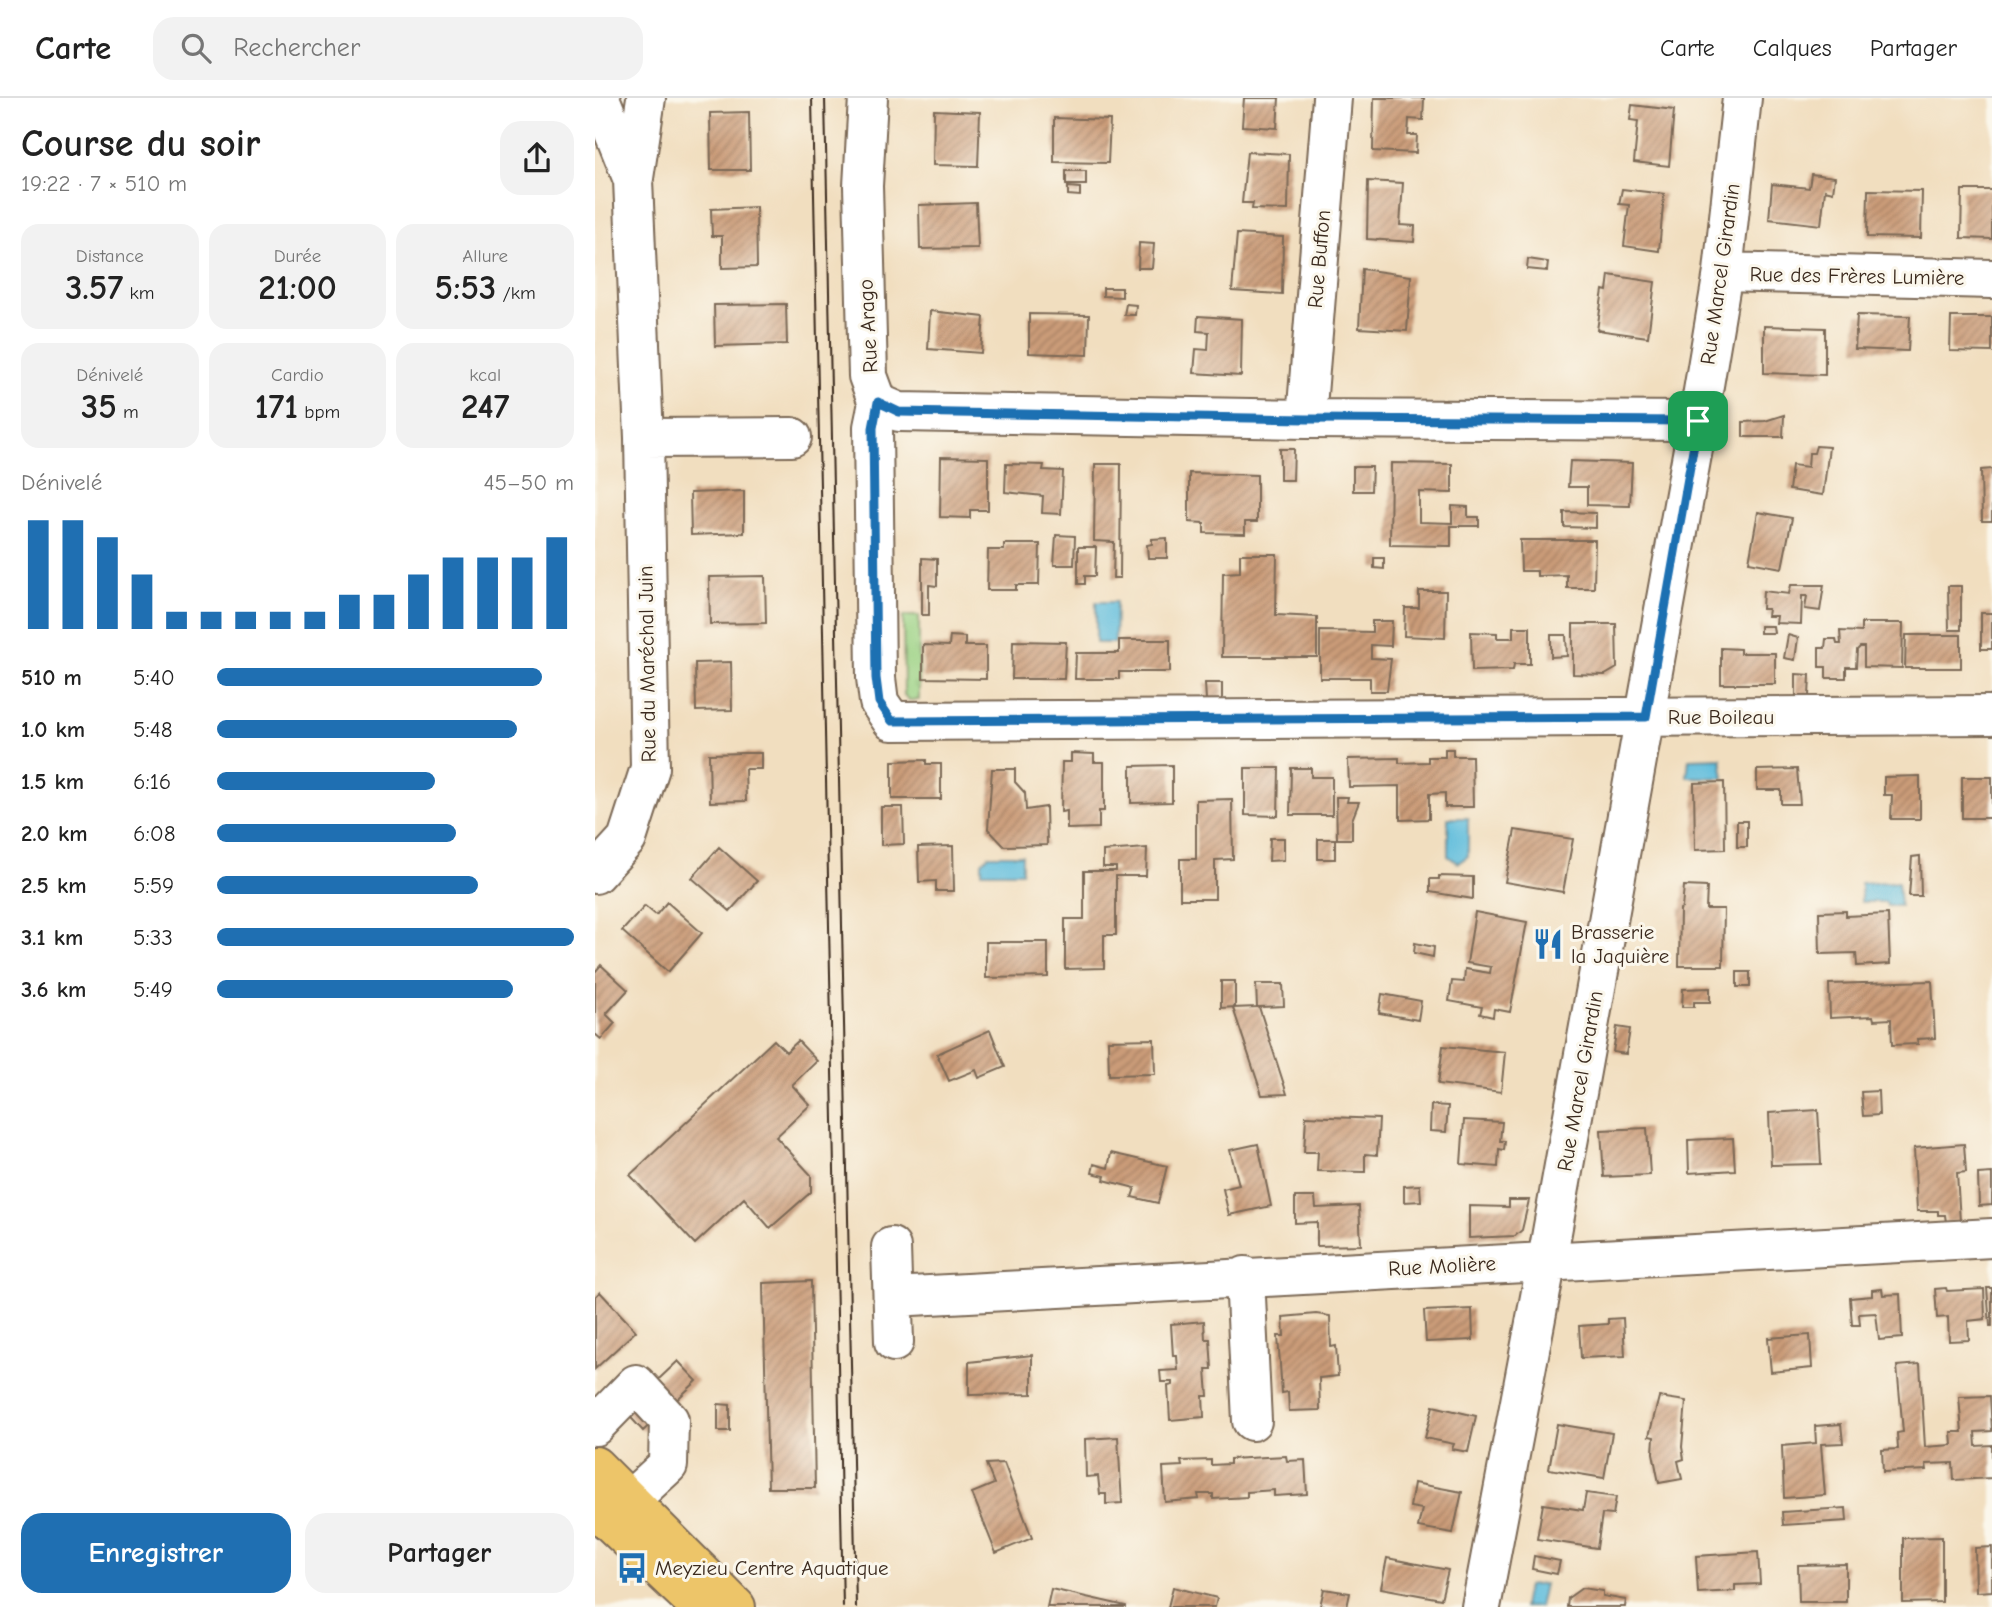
<!DOCTYPE html>
<html lang="fr">
<meta charset="utf-8">
<style>
:root{--surface:#fff;--page:#f2f2f2;--text:#222;--muted:#767676;--line:#e0e0e0;--accent:#1f6fb2}
body{margin:0;font-family:"Comic Neue",sans-serif;background:var(--page);color:var(--text);height:100vh;display:flex;flex-direction:column;font-size:26px;white-space:nowrap}
*{box-sizing:border-box;margin:0}
p{font-size:23px;color:var(--muted)}
.icon{flex:none;width:38px;height:38px;fill:none;stroke:currentColor;stroke-width:2;stroke-linecap:round;stroke-linejoin:round}
.map{position:relative;flex:1;overflow:hidden}
.sheet{display:flex;flex-direction:column;background:var(--surface);width:595px}
.sheet>*{flex:none}
.pin{position:absolute;display:grid;place-items:center;width:60px;height:60px;color:#fff;margin:-30px;border-radius:14px;box-shadow:0 4px 10px #0006}
.round{display:grid;place-items:center;flex:none;width:74px;height:74px;border-radius:21px;background:var(--page)}
.head{display:flex;align-items:center;justify-content:space-between;height:119px;padding:0 21px}
h1{font-size:38px;font-weight:700;line-height:52px}
.stats{display:grid;grid-template-columns:repeat(3,1fr);gap:10px;height:119px;padding:7px 21px}
.stats div{display:grid;align-content:center;border-radius:18px;background:var(--page);text-align:center}
.stats b{font-size:35px;font-weight:700}
.stats small{font-size:19px;font-weight:400}
.stats p{font-size:19px}
.chart{height:196px;padding:14px 21px}
.chart p{display:flex;justify-content:space-between}
.chart svg{width:100%;height:126px;margin-top:7px;stroke:var(--accent);stroke-width:6}
.button{display:flex;gap:14px;margin-top:auto;padding:14px 21px}
.button a{flex:1;height:80px;border-radius:21px;background:var(--accent);color:#fff;font-size:28px;font-weight:700;line-height:80px;text-align:center}
.button a+a{background:var(--page);color:var(--text)}
ul{padding:0 21px;list-style:none;font-size:23px}
li{display:grid;grid-template-columns:112px 84px 1fr;align-items:center;height:52px}
li i{height:18px;border-radius:9px;background:var(--accent)}
header{display:flex;align-items:center;gap:42px;box-sizing:border-box;height:98px;padding:0 35px;background:var(--surface);border-bottom:2px solid var(--line)}
header strong{font-size:33px}
nav{display:flex;gap:38px;margin-inline-start:auto;font-size:24px}
.search{width:490px;height:63px;background:var(--page);display:flex;align-items:center;gap:18px;box-sizing:border-box;padding:0 24px;border-radius:21px;color:var(--muted);font-size:26px}
main{display:flex;flex:1;min-height:0}
.map>svg:first-child{display:block}
</style>
<header>
<strong>Carte</strong>
<div class="search"><svg class="icon" aria-label="search" viewBox="0 0 24 24"><circle cx="10" cy="10" r="6"/><path d="M15 15l6 6"/></svg>Rechercher</div>
<nav><a>Carte</a><a>Calques</a><a>Partager</a></nav>
</header>
<main>
<section class="sheet">
<div class="head"><div><h1>Course du soir</h1><p>19:22 · 7 × 510 m</p></div><a class="round"><svg class="icon" aria-label="share" viewBox="0 0 24 24"><path d="M12 15V3M7 8l5-5 5 5M5 13v7h14v-7"/></svg></a></div>
<div class="stats">
<div><p>Distance</p><b>3.57<small> km</small></b></div>
<div><p>Durée</p><b>21:00</b></div>
<div><p>Allure</p><b>5:53<small> /km</small></b></div>
</div>
<div class="stats">
<div><p>Dénivelé</p><b>35<small> m</small></b></div>
<div><p>Cardio</p><b>171<small> bpm</small></b></div>
<div><p>kcal</p><b>247</b></div>
</div>
<div class="chart"><p><span>Dénivelé</span>45–50 m</p>
<svg viewBox="0 0 160 44" preserveAspectRatio="none"><path d="M5 44V6M15 44V6M25 44V12M35 44V25M45 44V38M55 44V38M65 44V38M75 44V38M85 44V38M95 44V32M105 44V32M115 44V25M125 44V19M135 44V19M145 44V19M155 44V12"/></svg>
</div>
<ul>
<li><b>510 m</b>5:40<i style="width:91%"></i></li>
<li><b>1.0 km</b>5:48<i style="width:84%"></i></li>
<li><b>1.5 km</b>6:16<i style="width:61%"></i></li>
<li><b>2.0 km</b>6:08<i style="width:67%"></i></li>
<li><b>2.5 km</b>5:59<i style="width:73%"></i></li>
<li><b>3.1 km</b>5:33<i style="width:100%"></i></li>
<li><b>3.6 km</b>5:49<i style="width:83%"></i></li>
</ul>
<div class="button"><a>Enregistrer</a><a>Partager</a></div>
</section>
<div class="map">
<svg width="1397" height="1509" viewBox="0 0 1397 1509">
<defs>
<pattern id="grass-tufts" width="24" height="20" patternUnits="userSpaceOnUse" patternTransform="scale(1.75)"><rect width="24" height="20" fill="#9bd284"/><path d="M3 7l-1-3M5 7V3M7 7l1-3M15 17l-1-3M17 17v-4M19 17l1-3" fill="none" stroke="#86b472"/></pattern>
<pattern id="building-hatch" width="6" height="6" patternUnits="userSpaceOnUse" patternTransform="scale(1.75)"><rect width="6" height="6" fill="#ca9b78"/><path d="M-1 1l2-2M0 6l6-6M5 7l2-2" fill="none" stroke="#a57f62"/></pattern>
</defs>
<rect width="100%" height="100%" fill="#fbf7ec"/>
<filter id="ink" filterUnits="userSpaceOnUse"><feTurbulence type="fractalNoise" baseFrequency=".0143" numOctaves="2"/><feDisplacementMap in="SourceGraphic" scale="14" xChannelSelector="R" yChannelSelector="G"/><feConvolveMatrix kernelMatrix="1 2 1 2 8 2 1 2 1" color-interpolation-filters="sRGB"/></filter>
<filter id="wash" filterUnits="userSpaceOnUse"><feTurbulence type="fractalNoise" baseFrequency=".00686" numOctaves="4" result="noise"/><feDisplacementMap in="SourceGraphic" scale="28" xChannelSelector="R" yChannelSelector="G"/><feGaussianBlur stdDeviation="1.57" result="paint"/><feColorMatrix in="noise" values="0 0 0 0 0 0 0 0 0 0 0 0 0 0 0 0 0 1.4 0 .05"/><feComposite in="paint" operator="in"/></filter>
<g filter="url(#wash)">
<rect width="100%" height="100%" fill="#f1debf"/>
<path fill="url(#grass-tufts)" stroke="#6b7e51" stroke-width="2" d="M308,518H324V602H314L309,597Z"/>
<path fill="#5dbcdc" stroke="#4c737d" stroke-width="2" d="M501,504H521L520,545H501Z
M1126,660L1129,680L1092,679L1094,661Z
M853,720H873V758L863,765L853,758Z
M394,757H427V774H387V764Z
M1303,784L1305,808H1292L1291,804H1266V785Z
M949,1486L944,1509H928L932,1488Z"/>
<g id="blocks">
<path fill="url(#building-hatch)" d="M649,0H684L682,30L647,28Z
M779,0H829L828,22L814,21L813,37H822L821,55L778,53Z
M1037,7L1079,12L1074,68L1039,64L1043,23L1035,22Z
M339,12L385,14L383,68L338,67Z
M154,14L155,72H116L115,15Z
M459,20L515,22L513,65L459,64Z
M652,54L694,56L693,112L657,111L658,105H647Z
M471,73H491V87H471Z
M1216,76L1240,79L1238,94L1230,92L1226,127L1174,121L1177,86L1214,90Z
M773,83L808,85L805,127L820,128L819,144L772,141Z
M473,89L485,90V98L473,97Z
M1027,91L1069,96L1064,153L1029,148L1034,107L1024,106Z
M1273,92L1327,93L1326,140L1272,139Z
M1367,92H1397V141L1366,140Z
M381,105L383,150L325,151L324,107Z
M161,109L162,169L127,170V138H117L116,111Z
M642,136L688,139L687,196L637,193Z
M544,145L559,146L557,170H543Z
M933,161L953,164L952,173L932,171Z
M767,171L816,178L812,233L764,230Z
M1014,177L1060,184L1053,239L1002,232L1008,192L1012,193Z
M508,190H527V199L508,198Z
M191,206L192,246L120,248L119,207Z
M531,206L541,207L540,217H529Z
M335,213L389,219L386,255L333,251Z
M434,216L494,217L493,257L434,255Z
M1262,217L1315,218L1313,253L1260,251Z
M603,218L647,221L646,278L599,275L601,251L613,252L614,234L602,233Z
M1356,219H1397V254L1355,253Z
M1169,228L1230,230V277L1169,275Z
M1189,317L1188,339H1148V324L1170,323Z
M1221,348L1234,349L1228,397L1194,392L1197,367L1213,369L1214,355H1219Z
M685,351H699L698,382H685Z
M346,359L393,360V412H375V420L345,419Z
M975,363L1037,365L1035,408L992,407V389H973Z
M796,365L857,366V395L824,394V424L857,425V408L873,409V419H884V428H856V448L795,447Z
M411,366L449,367L448,372L468,373L466,416L447,415L448,398L410,394Z
M500,366H526L525,480H518L519,444L499,443Z
M758,369H777L776,393H758Z
M1397,371V423H1387L1386,372Z
M594,375L662,377V424H650V436L609,435V425L594,424Z
M149,393V435L96,437L95,395Z
M969,414L1001,415V430L969,429Z
M1163,414L1197,420L1187,470L1154,464Z
M461,437L480,438L479,467H459Z
M572,440V460H553L552,447L557,446V441Z
M925,442H1000L999,490H972V477L942,478V473H926Z
M409,446H445L444,487H421V492H392L393,452H409Z
M483,449H501L500,478H490V486H483Z
M645,456H682L681,517L722,519V559H627L628,475L645,474Z
M327,460L342,461V488L334,487V517H327Z
M779,460H789V471L779,470Z
M170,478L171,525L115,526L114,479Z
M1196,487H1229L1225,513L1210,511L1212,498H1207L1206,526L1181,525L1182,518H1172L1173,511H1167L1168,493L1194,496Z
M1353,488H1366V532H1354Z
M824,493H851L850,540L809,538L810,510H824Z
M1386,515H1397V551H1386Z
M777,523H797L796,548L776,547V560L796,561L792,593H775V580H725V533L777,534Z
M1266,525H1308L1307,570L1269,569V549H1265L1262,552L1261,569H1251V580H1231V569H1224V550H1230L1231,541H1241L1242,546H1246L1245,533L1266,534Z
M978,526H1021L1022,570L1010,577L978,576Z
M1165,528H1178L1179,535H1165Z
M918,529H935V566H919L918,572L877,573L876,534L902,535V540H918Z
M956,537H971L972,558L956,559Z
M1193,537L1203,540L1200,562L1189,560Z
M1311,537H1366V570H1310Z
M355,538L370,539V548H391V581L328,580V547L354,548Z
M524,542H575V574H524V581H480L481,555H524Z
M418,543L471,544L469,581H417Z
M1126,550L1145,551V555H1180V586H1126Z
M136,564L137,612L101,613L100,565Z
M1201,576L1215,577L1214,598H1201Z
M610,585H627V602H611Z
M850,651H858V658H877L878,709H850V695L834,696V721L805,722V688L754,689L753,661L804,660V665L833,664V659H850Z
M150,655H166V671H150L151,703L115,704L114,656Z
M476,655L499,656V664H509V713H504V730L472,731V713L466,714L467,664H476Z
M331,662V666H346V701H297V663Z
M577,667V704L536,705V668Z
M650,670H684L683,718L650,717Z
M696,670H716V679H737V717H695Z
M397,671H420V684L430,695L431,712L451,709L452,747L409,748L393,731Z
M1202,671L1205,706H1186V692H1162V672Z
M1325,678V721H1296L1297,697H1289V679Z
M1367,679H1397V720H1367Z
M1129,684L1130,751L1100,752L1099,685Z
M741,699H753L752,704H764L757,722V741H742Z
M637,701L638,761L620,762V801H585V761H601V702Z
M286,709H308L309,746L286,747Z
M1142,723H1152V749H1142Z
M920,732L978,741L968,794L910,784Z
M675,740H689V762L674,763Z
M723,741H740V761H723Z
M358,748L359,793H341V783L324,784L323,749Z
M124,749L162,783L135,813L97,780Z
M552,750L551,778H521V837H509V870L470,871V821H489V773H521V769H508V753Z
M1325,758L1326,798H1314L1317,759Z
M844,778L878,779V801L835,794V781H844Z
M1089,788L1112,789L1111,811H1129L1128,868H1084L1085,811L1087,810Z
M72,804L107,835L73,874L27,833L50,808L61,817Z
M1251,813V818L1293,816L1295,866L1262,868L1261,855L1225,856L1224,814Z
M880,814L932,824L915,914L899,911L898,919L885,916L887,909L854,903L857,883L869,884L870,871L895,875L896,869L872,865Z
M391,844H453V879L391,880Z
M820,845L839,849L838,859L819,855Z
M6,867L33,892L11,916L20,925L6,941L0,936V874Z
M1142,874H1155V889H1142Z
M626,883H640V909L626,910Z
M1337,883L1340,940L1322,941L1323,946L1297,947L1296,921L1279,922L1278,918L1235,920L1234,886Z
M661,886H688L689,908L664,909L692,996L667,997L638,910L662,909Z
M1115,890V904H1099V909H1087L1088,891Z
M787,896L826,903L823,922L784,915Z
M1022,929L1035,931L1031,956L1018,954Z
M395,932L410,969L384,980L381,972L354,983L342,956Z
M559,941L560,976L514,977L513,942Z
M179,942L191,954L203,943L222,963L197,987L215,1007L181,1039L216,1077V1094L175,1130L149,1100L100,1146L35,1077Z
M848,948L910,954L906,994L843,986Z
M1283,993L1284,1017L1268,1018L1266,994Z
M836,1007L853,1008L851,1034L835,1033Z
M1223,1012L1226,1066L1176,1067L1174,1015Z
M711,1018L784,1021L782,1057L770,1056V1074L722,1073L723,1054H709Z
M869,1022L907,1024L905,1043H910L909,1052L904,1051L903,1069L866,1066Z
M1052,1030L1055,1077L1009,1079L1006,1032Z
M1138,1040L1140,1072L1094,1075L1093,1042Z
M663,1046L676,1108L634,1117L628,1091L644,1087L635,1052Z
M1369,1046L1371,1074L1362,1075L1365,1124H1351L1350,1117H1343V1113H1322L1319,1050Z
M516,1055L572,1068L563,1105L537,1099L540,1090L509,1082L510,1078L497,1075L499,1066L513,1070Z
M1397,1075V1107L1384,1108L1383,1076Z
M825,1087L826,1103L809,1104V1088Z
M700,1099H720L721,1110L764,1108L766,1147L722,1148V1124L700,1125Z
M914,1102H934L927,1132L920,1138L874,1140V1108L914,1109Z
M216,1183L220,1390H173L168,1185Z
M1351,1190L1352,1193L1389,1191L1390,1221L1373,1223L1374,1242L1354,1243L1353,1219L1342,1220L1340,1191Z
M1392,1190H1397V1228H1395Z
M1287,1191L1288,1197L1305,1196L1307,1240L1284,1242L1281,1215L1264,1216L1265,1227H1257L1255,1200L1277,1198V1192Z
M5,1194L41,1233L0,1271V1199Z
M877,1211L878,1242L831,1244L829,1213Z
M721,1216L735,1218L736,1249L741,1248L743,1278L724,1280L725,1312L694,1313L693,1294L687,1295L683,1238H689L688,1219Z
M1028,1220L1030,1258L986,1260L984,1228L1013,1226V1221Z
M609,1223L610,1241H615L617,1271H611L613,1298H608L609,1319L575,1322L573,1288L578,1287V1284H566L565,1273L583,1272L582,1258H578L576,1226Z
M1215,1237L1217,1270L1176,1274L1173,1240Z
M437,1257V1296L374,1297V1264Z
M83,1263L102,1283L48,1333L30,1313Z
M1325,1266L1330,1349L1357,1347L1356,1334H1367L1364,1299L1395,1298L1397,1333L1380,1334L1381,1348L1397,1347V1380L1359,1382L1358,1365L1331,1366L1332,1372L1288,1374L1287,1352L1303,1351L1302,1335L1308,1334L1302,1268Z
M1064,1299L1091,1303L1087,1349L1089,1361L1083,1363L1087,1381L1064,1385L1058,1355L1059,1339L1054,1338Z
M123,1306L135,1307V1333H123Z
M838,1308L881,1318L873,1354L857,1351L859,1346L830,1340Z
M962,1326L1017,1335L1009,1380L954,1371Z
M1246,1326L1248,1345L1226,1346L1230,1397L1189,1400L1187,1348L1221,1345L1220,1328Z
M523,1339L527,1405L511,1406V1396H505L503,1378L491,1379L490,1341Z
M691,1358L692,1363L710,1362L712,1396L679,1398V1392L652,1394V1399L618,1401V1396H603L604,1401L570,1404L568,1369L587,1368L586,1363L616,1362V1367L635,1366V1361Z
M409,1365L437,1440L401,1455L377,1395L399,1386L391,1366Z
M819,1385L867,1394L858,1435L823,1429L827,1411L815,1409Z
M991,1395L1021,1399L1018,1417L1007,1416L1002,1450L942,1441L948,1406L988,1412Z
M1251,1410L1252,1423L1188,1427L1187,1414Z
M1347,1439V1504L1308,1505V1440Z
M1397,1449V1493L1381,1494L1380,1450Z
M1163,1454L1165,1486L1140,1487V1493L1103,1495L1101,1458Z
M939,1458L965,1463L962,1476L937,1471Z
M792,1460L853,1472L846,1501L786,1490Z
M1251,1466V1504H1204L1203,1467Z
M578,1489L622,1500L620,1509H573Z
M987,1490L1008,1493V1498L1031,1502L1030,1509H972L973,1500Z
M456,1491L531,1508V1509H452Z
M729,1491L755,1495L752,1509L725,1508Z"/>
</g>
</g>
<g filter="url(#ink)">
<use href="#blocks" fill-opacity="0" stroke="#7b6956" stroke-width="2"/>
<g fill="none" stroke-linecap="round" stroke-linejoin="round">
<defs>
<path id="minor" d="M273,0L268,88L273,278L283,305L304,314L711,321L1103,323
M39,80L51,0
M1128,174L1397,181
M283,305L278,329L281,580L284,604L297,623L1397,617
M711,321L737,0
M49,340L197,339
M0,776L32,741L55,670L49,340L38,82L5,0
M296,1149L299,1244
M650,1178L657,1323
M298,1199L1397,1140
M0,1328L41,1286L74,1322L73,1367L36,1401L5,1412
M886,1509L952,1162L1103,323L1128,174L1147,0"/>
<path id="major" d="M0,1368L141,1509
M0,1410L105,1509"/>
</defs>
<use href="#minor" stroke="#7b6956" stroke-width="42"/>
<use href="#major" stroke="#7b6956" stroke-width="42"/>
<use href="#minor" stroke="#fff" stroke-width="38"/>
<use href="#major" stroke="#edc569" stroke-width="38"/>
<path stroke="#3b2a1e" stroke-width="2" d="M217,0L248,1509
M230,0L261,1509"/>
</g>
</g>
<g fill="none" stroke-linecap="round" stroke-linejoin="round" filter="url(#ink)">
<defs>
<path id="route" d="M283,304L304,314L711,321L1103,323L1051,619L297,623L284,604L281,580L278,330Z"/>
</defs>
<use href="#route" stroke="#fff" stroke-width="14"/>
<use href="#route" stroke="#1f6fb2" stroke-width="9"/>
</g>
<defs>
<symbol id="restaurant-bare" viewBox="-9 -9 18 18"><path d="M-5-6h1v4h1v-4h1v4h1v-4h1v5L-1.5 .5V6h-2V.5L-5-1ZM5-6V6H3V1.5H1.5Q1.5-4 5-6Z" fill="#1f6fb2" stroke="#fbf7ec" stroke-width="2.5" paint-order="stroke"/></symbol>
<symbol id="bus-bare" viewBox="-9 -9 18 18"><path d="M-5-6H5V4H4V6H2V4H-2V6H-4V4H-5ZM-3.5-4V0h7V-4ZM-3.5 1.2v1.5H-2V1.2ZM2 1.2v1.5H3.5V1.2Z" fill="#1f6fb2" stroke="#fbf7ec" stroke-width="2.5" paint-order="stroke"/></symbol>
</defs>
<g fill-rule="evenodd">
<use href="#restaurant-bare" x="931" y="824" width="44" height="44"/>
<use href="#bus-bare" x="15" y="1448" width="44" height="44"/>
</g>
<g text-anchor="middle" stroke-width="6" stroke-linejoin="round" paint-order="stroke">
<g font-size="21" fill="#3b2a1e" stroke="#fbf7ec">
<text transform="translate(724 161) rotate(-85)" y="7">Rue Buffon</text>
<text transform="translate(1125 176) rotate(-82)" y="7">Rue Marcel Girardin</text>
<text transform="translate(1262 178) rotate(1)" y="7">Rue des Frères Lumière</text>
<text transform="translate(273 228) rotate(-93)" y="7">Rue Arago</text>
<text transform="translate(52 566) rotate(-91)" y="7">Rue du Maréchal Juin</text>
<text x="1126" y="626">Rue Boileau</text>
<text transform="translate(985 983) rotate(-80)" y="7">Rue Marcel Girardin</text>
<text transform="translate(847 1168) rotate(-3)" y="7">Rue Molière</text>
</g>
<g font-size="21" fill="#3b2a1e" stroke="#fbf7ec" text-anchor="start">
<text x="976" y="841">Brasserie<tspan x="976" dy="24">la Jaquière</tspan></text>
<text x="60" y="1477">Meyzieu Centre Aquatique</text>
</g>
</g>
</svg>
<div class="pin" style="left:1103px;top:323px;background:#1e9e55"><svg class="icon" aria-label="arrive" viewBox="0 0 24 24"><path d="M6 21V4h12l-3 4 3 4H6"/></svg></div>
</div>
</main>
